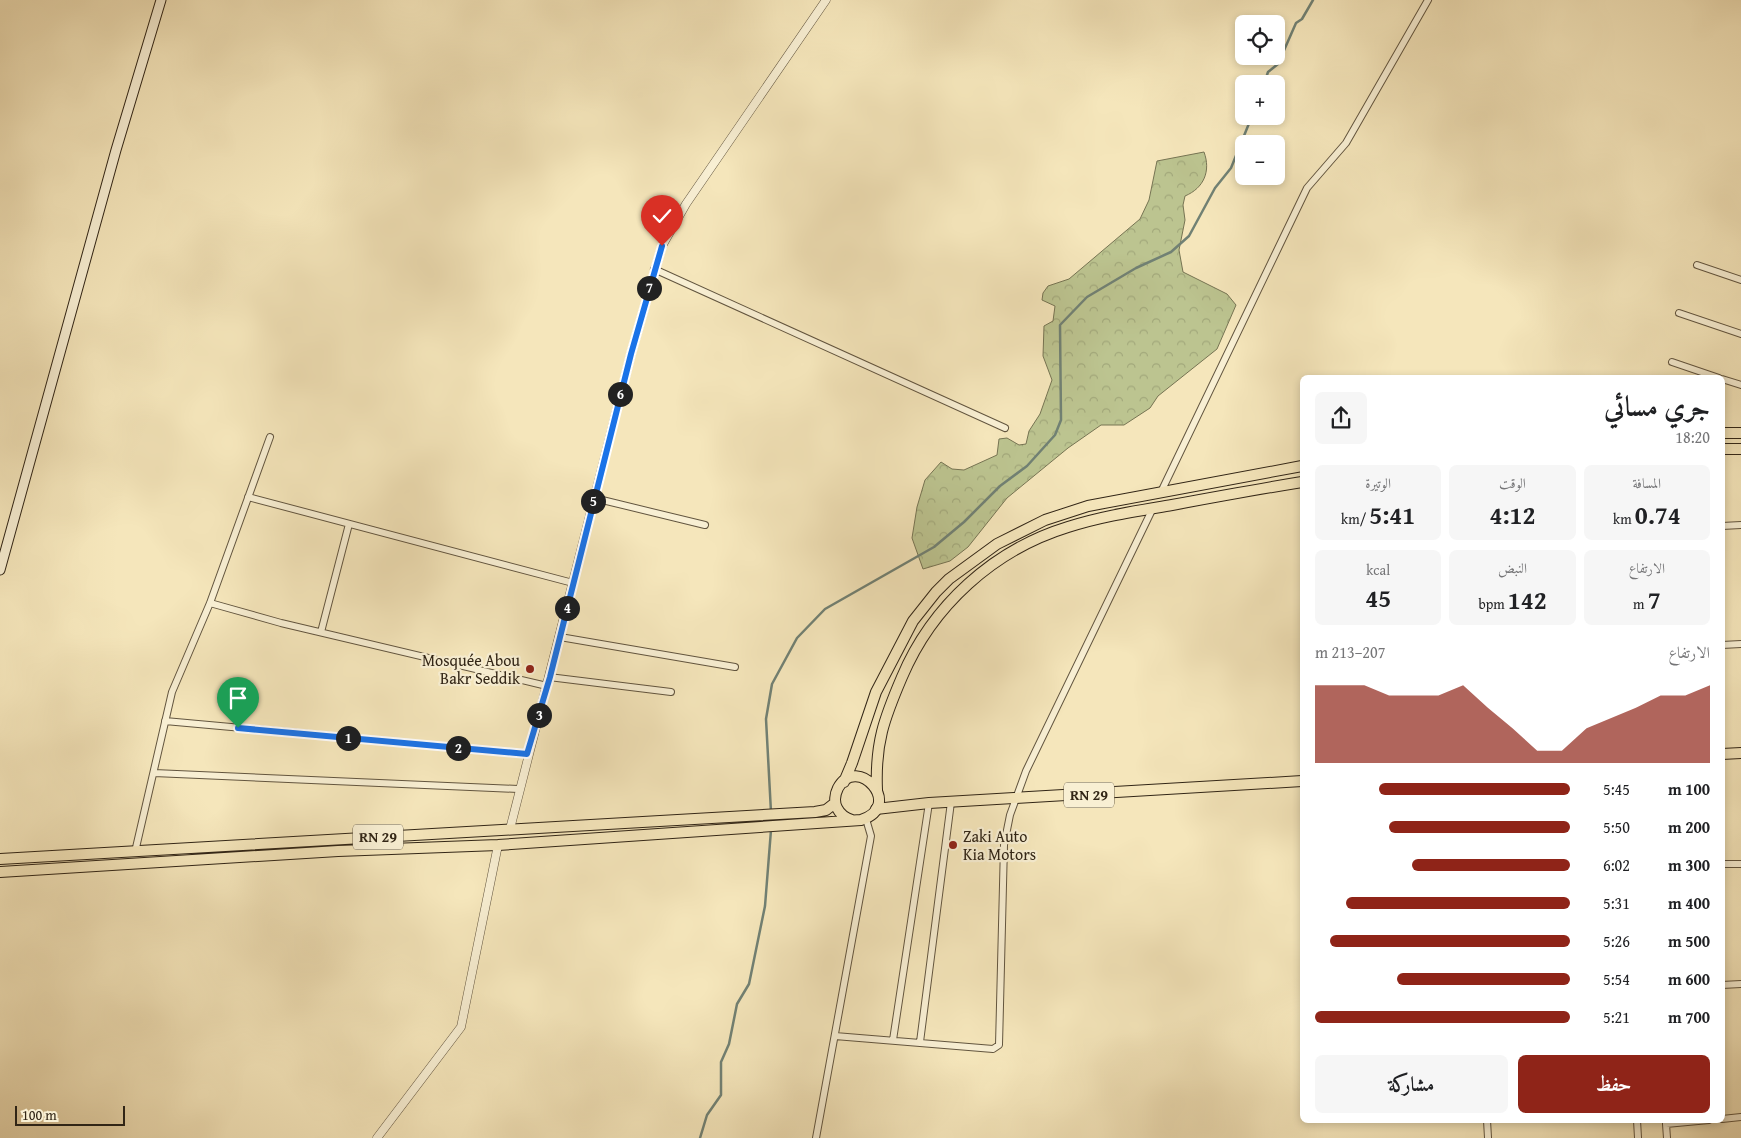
<!DOCTYPE html>
<html lang="ar">
<meta charset="utf-8">
<style>
:root{--surface:#fff;--page:#f6f6f6;--text:#202124;--muted:#757577;--accent:#8f2418}
body{margin:0;font-family:"Gentium Book Plus",Amiri,serif;background:var(--page);color:var(--text);direction:rtl;height:100vh;display:flex;flex-direction:column;font-size:19px;white-space:nowrap}
*{box-sizing:border-box;margin:0}
p{font-size:16px;color:var(--muted)}
.icon{flex:none;width:28px;height:28px;fill:none;stroke:currentColor;stroke-width:2;stroke-linecap:round;stroke-linejoin:round}
.map{position:relative;flex:1;overflow:hidden;direction:ltr}
.side{position:absolute;left:1300px;top:375px;width:425px;height:748px;display:flex;flex-direction:column;background:var(--surface);border-radius:8px;box-shadow:0 2px 8px #0003;direction:rtl}
.side>*{flex:none}
.controls{position:absolute;left:1235px;top:15px;display:grid;gap:10px}
.controls a{display:grid;place-items:center;width:50px;height:50px;border-radius:8px;background:var(--surface);box-shadow:0 2px 8px #0003;font-size:25px}
.scale{position:absolute;left:15px;bottom:12px;width:110px;box-sizing:border-box;padding-left:5px;border:2px solid #312516;border-top:0;font-size:14px;line-height:18px;white-space:nowrap;color:#312516;-webkit-text-stroke:4px #f8efd3;paint-order:stroke}
.pin{position:absolute;display:grid;place-items:center;width:42px;height:42px;color:#fff;margin:-51px -21px;border-radius:50% 50% 50% 0;rotate:-45deg;box-shadow:0 0 5px #0007}
.pin .icon{rotate:45deg}
.km{position:absolute;width:25px;height:25px;margin:-12px;border-radius:50%;background:#222;color:#fff;font-size:14px;line-height:25px;text-align:center}
.round{display:grid;place-items:center;flex:none;width:52px;height:52px;border-radius:8px;background:var(--page)}
.headline{display:flex;align-items:center;justify-content:space-between;height:85px;padding:0 15px}
h1{font-size:28px;font-weight:600;line-height:38px}
.stats{display:grid;grid-template-columns:repeat(3,1fr);gap:8px;height:85px;padding:5px 15px}
.stats div{display:grid;align-content:center;border-radius:8px;background:var(--page);text-align:center}
.stats b{font-size:25px;font-weight:600}
.stats small{font-size:14px;font-weight:400}
.stats p{font-size:14px}
.chart{height:140px;padding:10px 15px}
.chart p{display:flex;justify-content:space-between}
.chart svg{width:100%;height:90px;margin-top:5px;fill:var(--accent);opacity:.7}
.primary-button{display:flex;gap:10px;margin-top:auto;padding:10px 15px}
.primary-button a{flex:1;height:58px;border-radius:8px;background:var(--accent);color:#fff;font-size:20px;font-weight:600;line-height:58px;text-align:center}
.primary-button a+a{background:var(--page);color:var(--text)}
ul{padding:0 15px;list-style:none;font-size:16px}
li{display:grid;grid-template-columns:80px 60px 1fr;align-items:center;height:38px}
li i{height:12px;border-radius:6px;background:var(--accent)}
.map>svg:first-child{display:block}
</style>
<div class="map">
<svg width="1741" height="1138" viewBox="0 0 1741 1138">
<defs>
<pattern id="forest-crowns" width="20" height="18" patternUnits="userSpaceOnUse" patternTransform="scale(1.25)"><rect width="20" height="18" fill="#bcc490"/><path d="M2 6a3 3 0 1 1 6 0M12 15a3 3 0 1 1 6 0" fill="none" stroke="#a2a87b"/></pattern>
</defs>
<rect width="100%" height="100%" fill="#f5e6bb"/>
<filter id="stains"><feTurbulence type="fractalNoise" baseFrequency=".004" numOctaves="4"/><feColorMatrix values="0 0 0 0 .2 0 0 0 0 .09 0 0 0 0 .02 0 0 0 .5 -.17"/></filter>
<radialGradient id="worn" r=".72"><stop offset=".6" stop-color="#630" stop-opacity="0"/><stop offset="1" stop-color="#630" stop-opacity=".3"/></radialGradient>
<path fill="url(#forest-crowns)" stroke="#767453" d="M1204,152C1211,171 1204,188 1185,196L1183,205L1185,220L1179,250L1183,272L1227,294L1236,305L1217,349L1158,396L1150,408L1124,425H1101L1068,448L1007,498L968,547L950,561L923,569L912,538L917,507L925,480L941,462L952,469L964,470L997,455L999,439L1007,438L1019,445L1026,444L1029,431L1040,414L1052,380L1043,356L1044,326L1053,321L1055,306L1042,300L1043,293L1048,286L1069,279L1140,219L1149,200L1157,161Z"/>
<g fill="none" stroke-linecap="round" stroke-linejoin="round">
<path stroke="#718174" stroke-width="2.5" d="M1264,84L1268,72L1278,64L1296,23L1302,19L1313,0
M771,812L766,719L772,684L797,638L825,609L934,547L964,522L1000,486L1027,466L1055,435L1061,420L1060,325L1087,297L1136,268L1171,252L1189,236L1215,188L1231,168L1252,116
M700,1138L707,1115L721,1095V1062L729,1044L737,1004L749,984L765,906L771,830"/>
<defs>
<path id="minor" d="M1697,265L1741,280
M654,269L1005,428
M1679,313L1741,334
M1672,362L1719,378
M1722,379L1741,385
M1161,492L1307,188L1346,143L1428,0
M248,497L573,583
M594,498L705,525
M1722,526L1741,525
M210,603L281,623L547,686
M321,632L349,524
M560,637L735,667
M1722,645L1741,644
M549,677L671,692
M165,721L527,754
M154,773L518,789
M135,852L172,692L210,603L270,437
M1722,864H1741
M1722,985L1741,984
M835,1036L993,1049L999,1045L1004,845L1010,815L1026,771L1153,508
M893,1040L929,803
M920,1042L951,802
M1722,1119L1741,1117
M1487,1120L1488,1138
M1637,1120L1638,1138
M816,1138L871,836L866,819
M1667,1138L1666,1124L1709,1120"/>
<path id="tertiary" d="M510,829L631,354L662,246L686,204L826,0
M377,1138L461,1027L498,845"/>
<path id="secondary" d="M0,570L116,150L161,0"/>
<path id="primary" d="M1722,754L1741,753
M876,809L929,803L1302,781"/>
<path id="trunk" d="M1722,433H1741
M1722,449H1741
M844,782L852,763L876,692L913,621L936,592L949,579L997,544L1045,520L1088,506L1302,466
M877,790C875,743 884,719 902,677C932,606 993,550 1068,527C1102,516 1137,511 1172,505C1215,497 1259,489 1302,482
M0,859L815,812L826,810L835,803
M0,872L338,851L498,845L861,820C905,806 857,753 838,788C835,794 834,802 837,808C840,814 845,818 852,820"/>
</defs>
<use href="#minor" stroke="#62553f" stroke-width="8"/>
<use href="#tertiary" stroke="#62553f" stroke-width="9"/>
<use href="#secondary" stroke="#312516" stroke-width="11"/>
<use href="#primary" stroke="#312516" stroke-width="12"/>
<use href="#trunk" stroke="#312516" stroke-width="12"/>
<use href="#minor" stroke="#f8efd3" stroke-width="6"/>
<use href="#tertiary" stroke="#f8efd3" stroke-width="8"/>
<use href="#secondary" stroke="#f8efd3" stroke-width="9"/>
<use href="#primary" stroke="#f5e6bb" stroke-width="10"/>
<use href="#trunk" stroke="#f5e6bb" stroke-width="10"/>
</g>
<g fill="none" stroke-linecap="round" stroke-linejoin="round">
<defs>
<path id="route" d="M238,728L527,754L550,677L631,354L662,246"/>
</defs>
<use href="#route" stroke="#fff" stroke-width="10"/>
<use href="#route" stroke="#1a73e8" stroke-width="6"/>
</g>
<g fill="#8f2418" stroke="#f8efd3" stroke-width="2">
<circle cx="530" cy="669" r="5"/>
<circle cx="953" cy="845" r="5"/>
</g>
<g text-anchor="middle" stroke-width="4.5" stroke-linejoin="round" paint-order="stroke">
<g fill="#f8efd3" stroke="#6d624f" stroke-width="1">
<rect x="1064" y="782.5" width="50" height="25" rx="4"/>
<rect x="353" y="824.5" width="50" height="25" rx="4"/>
</g>
<g font-size="15" font-weight="bold" fill="#312516">
<text x="1089" y="800">RN 29</text>
<text x="378" y="842">RN 29</text>
</g>
<g font-size="16" fill="#312516" stroke="#f8efd3" text-anchor="end">
<text x="520" y="666">Mosquée Abou<tspan x="520" dy="18">Bakr Seddik</tspan></text>
<text x="963" y="842" text-anchor="start">Zaki Auto<tspan x="963" dy="18">Kia Motors</tspan></text>
</g>
</g>
<rect width="100%" height="100%" filter="url(#stains)"/>
<rect width="100%" height="100%" fill="url(#worn)"/>
</svg>
<div class="controls">
<a><svg class="icon" aria-label="locate" viewBox="0 0 24 24"><circle cx="12" cy="12" r="6"/><path d="M12 2v4M12 18v4M2 12h4M18 12h4"/></svg></a>
<a>+</a>
<a>−</a>
</div>
<div class="scale">100 m</div>
<div class="pin" style="left:238px;top:728px;background:#1e9e55"><svg class="icon" aria-label="arrive" viewBox="0 0 24 24"><path d="M6 21V4h12l-3 4 3 4H6"/></svg></div>
<div class="pin" style="left:662px;top:246px;background:#d93025"><svg class="icon" aria-label="check" viewBox="0 0 24 24"><path d="M5 12l5 5 9-10"/></svg></div>
<b class="km" style="left:348px;top:738px">1</b>
<b class="km" style="left:458px;top:748px">2</b>
<b class="km" style="left:539px;top:715px">3</b>
<b class="km" style="left:567px;top:608px">4</b>
<b class="km" style="left:593px;top:501px">5</b>
<b class="km" style="left:620px;top:394px">6</b>
<b class="km" style="left:649px;top:288px">7</b>
<section class="side">
<div class="headline"><div><h1>جري مسائي</h1><p>18:20</p></div><a class="round"><svg class="icon" aria-label="share" viewBox="0 0 24 24"><path d="M12 15V3M7 8l5-5 5 5M5 13v7h14v-7"/></svg></a></div>
<div class="stats">
<div><p>المسافة</p><b>0.74<small> km</small></b></div>
<div><p>الوقت</p><b>4:12</b></div>
<div><p>الوتيرة</p><b>5:41<small> /km</small></b></div>
</div>
<div class="stats">
<div><p>الارتفاع</p><b>7<small> m</small></b></div>
<div><p>النبض</p><b>142<small> bpm</small></b></div>
<div><p>kcal</p><b>45</b></div>
</div>
<div class="chart"><p><span>الارتفاع</span>207–213 m</p>
<svg viewBox="0 0 160 44" preserveAspectRatio="none"><path d="M0 44V6L10 6L20 6L30 11L40 11L50 11L60 6L70 17L80 27L90 38L100 38L110 27L120 22L130 17L140 11L150 11L160 6V44z"/></svg>
</div>
<ul>
<li><b>100 m</b>5:45<i style="width:75%"></i></li>
<li><b>200 m</b>5:50<i style="width:71%"></i></li>
<li><b>300 m</b>6:02<i style="width:62%"></i></li>
<li><b>400 m</b>5:31<i style="width:88%"></i></li>
<li><b>500 m</b>5:26<i style="width:94%"></i></li>
<li><b>600 m</b>5:54<i style="width:68%"></i></li>
<li><b>700 m</b>5:21<i style="width:100%"></i></li>
</ul>
<div class="primary-button"><a>حفظ</a><a>مشاركة</a></div>
</section>
</div>
